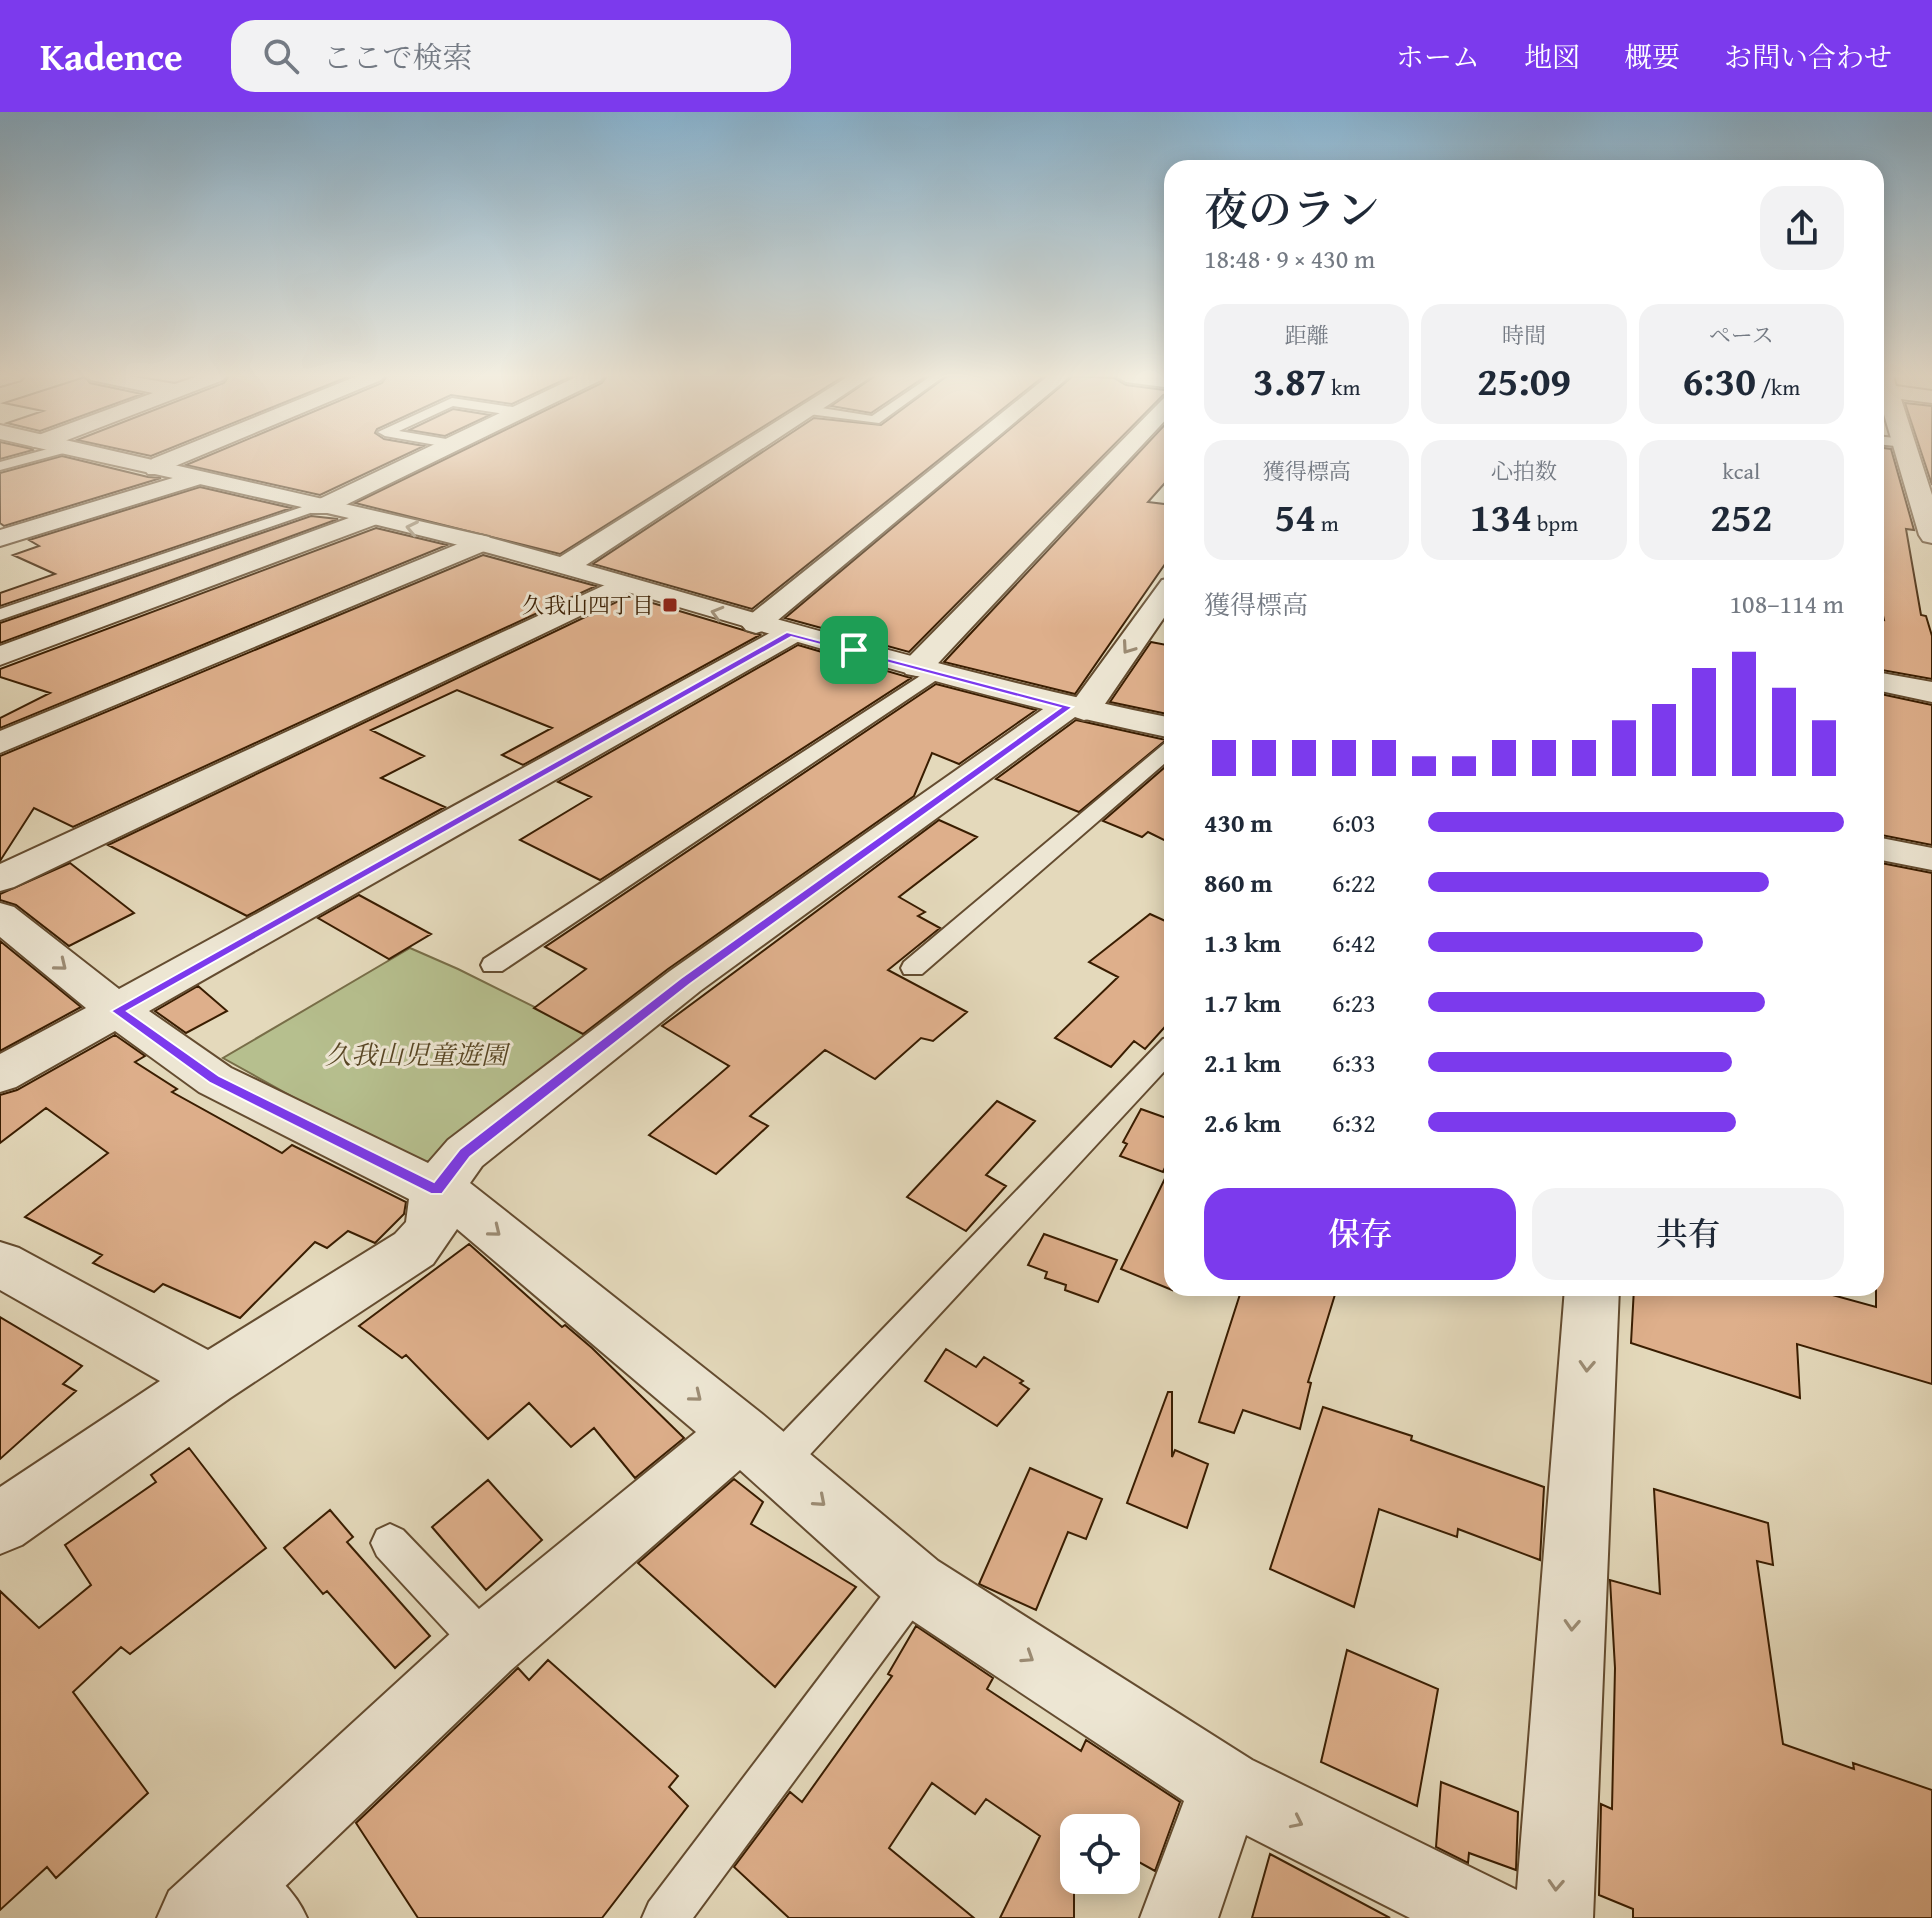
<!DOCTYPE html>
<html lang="ja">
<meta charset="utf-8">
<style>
:root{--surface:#fff;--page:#f2f2f3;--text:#1f2937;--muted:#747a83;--accent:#7c3aed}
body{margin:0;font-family:"Gentium Book Plus","Noto Serif JP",serif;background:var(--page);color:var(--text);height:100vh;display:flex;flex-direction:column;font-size:30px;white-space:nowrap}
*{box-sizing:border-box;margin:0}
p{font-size:26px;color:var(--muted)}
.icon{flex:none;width:44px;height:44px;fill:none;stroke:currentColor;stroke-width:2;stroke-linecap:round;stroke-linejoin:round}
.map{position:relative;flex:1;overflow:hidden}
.panel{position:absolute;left:1164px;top:48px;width:720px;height:1136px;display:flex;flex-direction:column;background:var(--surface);border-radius:24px;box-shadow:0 4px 20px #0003}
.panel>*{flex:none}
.fabs{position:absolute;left:1060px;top:1702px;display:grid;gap:16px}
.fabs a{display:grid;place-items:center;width:80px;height:80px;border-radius:16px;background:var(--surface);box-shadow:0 4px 20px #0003;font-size:40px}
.pin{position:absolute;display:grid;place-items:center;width:68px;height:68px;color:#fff;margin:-34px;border-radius:16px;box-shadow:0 4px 12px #0006}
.round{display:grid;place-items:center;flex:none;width:84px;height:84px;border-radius:24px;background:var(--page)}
.overview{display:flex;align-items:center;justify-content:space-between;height:136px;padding:0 40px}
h1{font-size:44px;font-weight:600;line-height:60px}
.stats{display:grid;grid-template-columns:repeat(3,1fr);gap:12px;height:136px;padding:8px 40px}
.stats div{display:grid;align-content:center;border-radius:20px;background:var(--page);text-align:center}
.stats b{font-size:40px;font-weight:600}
.stats small{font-size:22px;font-weight:400}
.stats p{font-size:22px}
.chart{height:224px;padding:16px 40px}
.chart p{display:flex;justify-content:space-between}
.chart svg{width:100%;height:144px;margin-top:8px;stroke:var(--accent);stroke-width:6}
.cta{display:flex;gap:16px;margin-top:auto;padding:16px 40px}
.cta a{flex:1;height:92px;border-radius:24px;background:var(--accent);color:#fff;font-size:32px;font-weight:600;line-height:92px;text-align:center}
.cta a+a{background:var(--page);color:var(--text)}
ul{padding:0 40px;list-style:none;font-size:26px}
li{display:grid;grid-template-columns:128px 96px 1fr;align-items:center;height:60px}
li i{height:20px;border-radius:10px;background:var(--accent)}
header{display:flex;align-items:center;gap:48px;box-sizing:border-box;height:112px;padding:0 40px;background:var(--accent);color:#fff}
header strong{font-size:38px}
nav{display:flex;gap:44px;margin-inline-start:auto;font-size:28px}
.search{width:560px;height:72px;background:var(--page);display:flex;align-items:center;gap:20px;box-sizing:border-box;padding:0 28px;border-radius:24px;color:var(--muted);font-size:30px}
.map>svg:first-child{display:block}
</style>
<header>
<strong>Kadence</strong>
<div class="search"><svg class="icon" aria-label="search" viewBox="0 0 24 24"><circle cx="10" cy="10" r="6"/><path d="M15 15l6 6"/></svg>ここで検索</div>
<nav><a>ホーム</a><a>地図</a><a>概要</a><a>お問い合わせ</a></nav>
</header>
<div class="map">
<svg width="1932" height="1806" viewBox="0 0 1932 1806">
<rect width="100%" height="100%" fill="#e4d9bb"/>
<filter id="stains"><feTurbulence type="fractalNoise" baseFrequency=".0025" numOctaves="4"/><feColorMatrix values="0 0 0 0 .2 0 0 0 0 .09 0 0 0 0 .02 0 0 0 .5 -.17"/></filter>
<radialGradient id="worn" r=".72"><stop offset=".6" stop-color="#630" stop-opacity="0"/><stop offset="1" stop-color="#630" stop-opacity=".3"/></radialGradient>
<path fill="#b6bf8e" stroke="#786e48" stroke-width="2" d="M410,836L458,857L595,925L424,1058L223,946Z"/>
<path fill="#deaf8b" stroke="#391d01" stroke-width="2" d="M229,264H350L151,344L77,328L224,271Z
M387,264H572L512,292L451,283L377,317L375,321L384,327L424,334L320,383L186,353L382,271Z
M607,264H844L560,442L355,391L602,271Z
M875,264H926L871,301L831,294Z
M947,264H1044L752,497L593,452L814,306L881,313Z
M1073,264L1114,266L1126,273L1172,279V280L1163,283L909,540L785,506Z
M85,265L90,271L142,282L40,319L7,311L43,299L4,291Z
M1905,291L1932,294V373Z
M453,297L490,303L445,324L409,318Z
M1172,305V363L1148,390L1172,393V442L1075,582L944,550Z
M0,330L32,337L33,338L0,347Z
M1876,335L1891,337L1914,418L1906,417L1921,503L1926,504L1932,524V567L1876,557V507L1884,508L1876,471Z
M62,344L148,365L161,366L4,414L0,411V361Z
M200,375L291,396L0,494V481L55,462L13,443L39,434L29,428Z
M311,404L338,407L0,531V511Z
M376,416L447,433L0,616V606L50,581L0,565V557Z
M483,443L596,474L73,715L34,696L0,749V644Z
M629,484L760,523L523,653L502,643L552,616L457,578L371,618L424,644L381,666L445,695L247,804L108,733Z
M1151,530L1172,534V603L1110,590Z
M798,533L911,566L600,768L520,728L591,685L558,670Z
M936,572L1036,598L959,652L932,641L914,684L668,857L583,922L534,896L586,857L545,835Z
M1876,581L1932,593V733L1876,722Z
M1076,608L1166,628L1079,700L996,667Z
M1172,649V732L1148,720L1142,725L1103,709Z
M939,708L977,725L899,785L925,800L918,804L940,816L888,858L967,900L933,929L921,926L875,967L825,938L750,1004L768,1014L716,1062L649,1023L729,954L662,914Z
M1876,750L1932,761V1272L1797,1232L1800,1286L1631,1231L1634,1176H1807L1876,1195Z
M70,751L134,801L69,834L16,793L0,788V782Z
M359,783L431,822L389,847L318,806Z
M1150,802L1172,812V907L1145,937L1134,929L1111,955L1055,926L1118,865L1089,850Z
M0,829L81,895L0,939Z
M198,874L227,899L186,921L155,899Z
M115,923L145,944L135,950L177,977L172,980L282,1041L292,1033L406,1090L404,1102L375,1131L348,1119L327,1136L315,1130L240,1206L163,1172L154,1180L93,1151L102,1143L25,1105L108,1041L46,996L0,1031V983L17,978Z
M997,989L1035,1009L986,1063L1006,1074L966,1119L907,1085Z
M1141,997L1172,1008V1040L1163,1060L1120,1044L1127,1032L1123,1030Z
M1172,1052V1178L1121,1157Z
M1044,1122L1117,1148L1098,1190L1065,1178L1066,1173L1045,1166L1047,1160L1028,1153Z
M469,1132L562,1215L565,1213L592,1236L684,1326L635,1366L594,1316L571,1335L529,1291L488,1327L406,1243L402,1246L359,1214Z
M1242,1176H1337L1308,1270L1311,1271L1300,1317L1243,1298L1234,1321L1199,1310Z
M0,1205L82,1254L63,1272L76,1279L0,1347Z
M946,1237L976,1255L984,1245L1023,1269L1020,1271L1029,1277L997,1314L925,1269Z
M1168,1280H1172V1345L1175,1338L1208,1352L1187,1416L1127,1391Z
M1323,1295L1412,1324L1411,1328L1544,1375L1540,1448L1458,1417L1457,1425L1379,1397L1354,1495L1270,1457Z
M189,1336L266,1436L130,1542L121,1535L73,1580L148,1681L56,1766L47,1755L0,1798V1479L39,1516L91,1473L65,1433L156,1370L151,1363Z
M1030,1356L1102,1387L1086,1427L1068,1420L1036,1498L979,1472Z
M734,1367L763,1390L751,1412L856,1475L775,1575L638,1451Z
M488,1368L542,1428L486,1478L432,1415Z
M1654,1377L1768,1411L1773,1453L1757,1449L1783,1632L1854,1657L1853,1651L1932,1678V1806H1633V1797L1599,1783L1601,1692L1612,1697L1615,1556L1610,1468L1660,1482Z
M330,1398L353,1425L347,1430L430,1524L395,1556L327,1479L323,1482L284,1436Z
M916,1514L993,1566L987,1577L1081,1639L1086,1628L1180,1690L1155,1759L1126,1743V1716L1074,1714V1806H1000L1040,1724L986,1687L975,1702L932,1671L889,1736L974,1806H789L734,1755L790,1680L802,1690L892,1564L888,1562Z
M1347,1538L1438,1577L1417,1694L1321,1650Z
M548,1548L678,1664L669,1675L688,1694L602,1806H418L356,1711L518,1556L529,1568Z
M1441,1670L1518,1700L1516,1758L1469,1741L1468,1751L1436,1735Z
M1270,1742L1390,1806H1252Z"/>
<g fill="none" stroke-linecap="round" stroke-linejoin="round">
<defs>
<path id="service" d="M931,264H944L879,311L809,302L803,298L809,294L872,304Z
M452,286L519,296L525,300L519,304L453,294L399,319L458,329L460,332L453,336L385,324L378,320Z
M1876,324L1905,327L1912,331L1905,335L1876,332Z
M66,332L71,333V339L0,358V350Z
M314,391L321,395L319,398L0,508V497Z
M934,555L943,561L941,565L502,859H484L481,853L484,847Z
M1172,629V645L922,862H904L901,856L904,850L1165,631Z
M1172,925V951L790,1364L777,1369L764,1364L759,1352L764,1340L1163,927Z
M390,1412L403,1418L501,1520L507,1534L501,1548L487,1554L473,1548L377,1444L371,1431L377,1418Z
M915,1453L929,1458L934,1472L929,1486L693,1806H642L649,1790L901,1458Z
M244,1744C270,1754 296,1780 307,1806H252L228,1782L222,1766L228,1750Z"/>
<path id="minor" d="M88,264H128L175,272L198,264H226L223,268L49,335H33L30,330L33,325L153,281L91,268Z
M357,264H384L381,268L168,357L164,362H148L144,357L152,347Z
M578,264H604L601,268L329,401H311L307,396L311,391Z
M1048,264H1070L766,518L756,521L746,518L741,512L746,506Z
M1116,264H1172V276L1126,270Z
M1876,264H1893L1896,274L1932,279V291L1901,287L1932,383V431L1923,429L1919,423L1879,285L1876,284Z
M1172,283V301L928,562L917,564L906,562L901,555L906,548L1165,285Z
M196,359L204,361L208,366L204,371L0,434V418Z
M368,399L377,402L381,407L377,412L0,553V534Z
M480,423L489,425L493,431L489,437L0,641V619Z
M620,466L630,468L634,474L630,480L14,775L0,779V752Z
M1172,466V494L1096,605L1084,608L1075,605L700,879L482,1054L470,1071L761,1301L938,1449L1252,1648L1517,1778L1565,1176H1619L1593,1806H1410L1246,1723L1218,1806H1140L1184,1689L892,1495L740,1358L511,1558L252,1806H157L169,1779L463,1510L696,1320L457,1117L433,1152L230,1286L22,1433L0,1442V1375L160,1269L0,1178V1130L19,1136L208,1238L395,1122L406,1110L409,1087L199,980L115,919L16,975L0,980V942L86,896L0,825V791L14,795L119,877L779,516L790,513L801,516L805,522L801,528L149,899L231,956L428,1051L448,1028L670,859L1056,588L1075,587L1162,468Z
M1876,560L1932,570V590L1876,578Z"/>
<path id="tertiary" d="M0,264H24L21,268L0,274Z
M849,264H872L586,453C780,508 974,566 1172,606V626C935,578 707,499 474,437C317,396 158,364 0,327V313L480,423L560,445Z
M1876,725L1932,736V758L1876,747Z"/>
</defs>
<use href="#service" stroke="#644c30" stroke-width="4"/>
<use href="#minor" stroke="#644c30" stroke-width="4"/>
<use href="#tertiary" stroke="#644c30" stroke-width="4"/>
<use href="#service" fill="#ede6d3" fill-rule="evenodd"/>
<use href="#minor" fill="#ede6d3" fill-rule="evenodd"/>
<use href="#tertiary" fill="#ede6d3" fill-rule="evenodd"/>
</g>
<defs><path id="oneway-chevron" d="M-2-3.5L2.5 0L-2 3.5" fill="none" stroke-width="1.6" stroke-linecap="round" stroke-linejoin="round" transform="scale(2)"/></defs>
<g stroke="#9c8c74">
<use href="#oneway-chevron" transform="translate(412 416) rotate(-168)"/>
<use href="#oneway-chevron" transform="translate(717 501) rotate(-164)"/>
<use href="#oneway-chevron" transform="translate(1128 536) rotate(125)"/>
<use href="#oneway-chevron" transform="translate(61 853) rotate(39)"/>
<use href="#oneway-chevron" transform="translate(495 1119) rotate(39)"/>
<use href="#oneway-chevron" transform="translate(1587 1254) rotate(93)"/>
<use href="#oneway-chevron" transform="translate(696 1284) rotate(39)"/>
<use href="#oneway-chevron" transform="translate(820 1389) rotate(41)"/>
<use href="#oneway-chevron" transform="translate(1572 1513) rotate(93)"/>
<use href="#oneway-chevron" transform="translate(1028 1545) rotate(33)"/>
<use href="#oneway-chevron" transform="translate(1297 1710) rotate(26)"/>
<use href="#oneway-chevron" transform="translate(1556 1773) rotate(93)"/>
</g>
<linearGradient id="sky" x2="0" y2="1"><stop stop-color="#88b6d5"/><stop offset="0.51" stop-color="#f3eee0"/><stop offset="1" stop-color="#f3eee0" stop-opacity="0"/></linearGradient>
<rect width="1932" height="517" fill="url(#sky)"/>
<path fill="#7c3aed" stroke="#fff" stroke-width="2" fill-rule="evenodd" d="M787,520L1073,595L690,872L470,1045L442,1082H431L210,971L111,899ZM791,525L1060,596L681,866L460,1037L434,1070L219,964L127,899Z"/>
<rect fill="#8f2418" stroke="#ede6d3" stroke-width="3" x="662" y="485" width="16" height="16" rx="4"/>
<g text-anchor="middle" stroke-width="6" stroke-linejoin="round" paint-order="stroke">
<g font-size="22" fill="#391d01" stroke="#ede6d3" text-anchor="end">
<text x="654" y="501">久我山四丁目</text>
</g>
<g font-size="26" font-style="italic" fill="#584624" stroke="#ede6d3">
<text x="416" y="952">久我山児童遊園</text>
</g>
</g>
<rect width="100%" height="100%" filter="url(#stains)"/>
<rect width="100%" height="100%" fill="url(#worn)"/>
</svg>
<div class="fabs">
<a><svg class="icon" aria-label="locate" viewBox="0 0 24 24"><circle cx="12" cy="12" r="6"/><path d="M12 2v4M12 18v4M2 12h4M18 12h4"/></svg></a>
</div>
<div class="pin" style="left:854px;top:538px;background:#1e9e55"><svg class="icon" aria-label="arrive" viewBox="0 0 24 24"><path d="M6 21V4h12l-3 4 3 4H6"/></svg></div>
<section class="panel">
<div class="overview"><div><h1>夜のラン</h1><p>18:48 · 9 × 430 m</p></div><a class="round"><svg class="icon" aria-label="share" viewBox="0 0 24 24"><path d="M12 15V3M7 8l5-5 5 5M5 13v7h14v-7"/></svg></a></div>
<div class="stats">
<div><p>距離</p><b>3.87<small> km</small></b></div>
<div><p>時間</p><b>25:09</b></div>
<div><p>ペース</p><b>6:30<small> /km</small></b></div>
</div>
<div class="stats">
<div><p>獲得標高</p><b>54<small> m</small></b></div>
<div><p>心拍数</p><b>134<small> bpm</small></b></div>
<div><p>kcal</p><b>252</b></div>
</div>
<div class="chart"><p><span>獲得標高</span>108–114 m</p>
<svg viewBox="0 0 160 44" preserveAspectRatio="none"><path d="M5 44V33M15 44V33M25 44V33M35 44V33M45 44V33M55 44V38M65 44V38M75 44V33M85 44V33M95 44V33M105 44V27M115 44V22M125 44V11M135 44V6M145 44V17M155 44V27"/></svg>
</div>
<ul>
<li><b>430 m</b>6:03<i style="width:100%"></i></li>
<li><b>860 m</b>6:22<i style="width:82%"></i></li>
<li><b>1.3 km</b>6:42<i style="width:66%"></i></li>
<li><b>1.7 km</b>6:23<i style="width:81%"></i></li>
<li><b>2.1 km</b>6:33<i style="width:73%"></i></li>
<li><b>2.6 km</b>6:32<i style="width:74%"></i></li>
</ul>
<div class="cta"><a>保存</a><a>共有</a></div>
</section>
</div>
